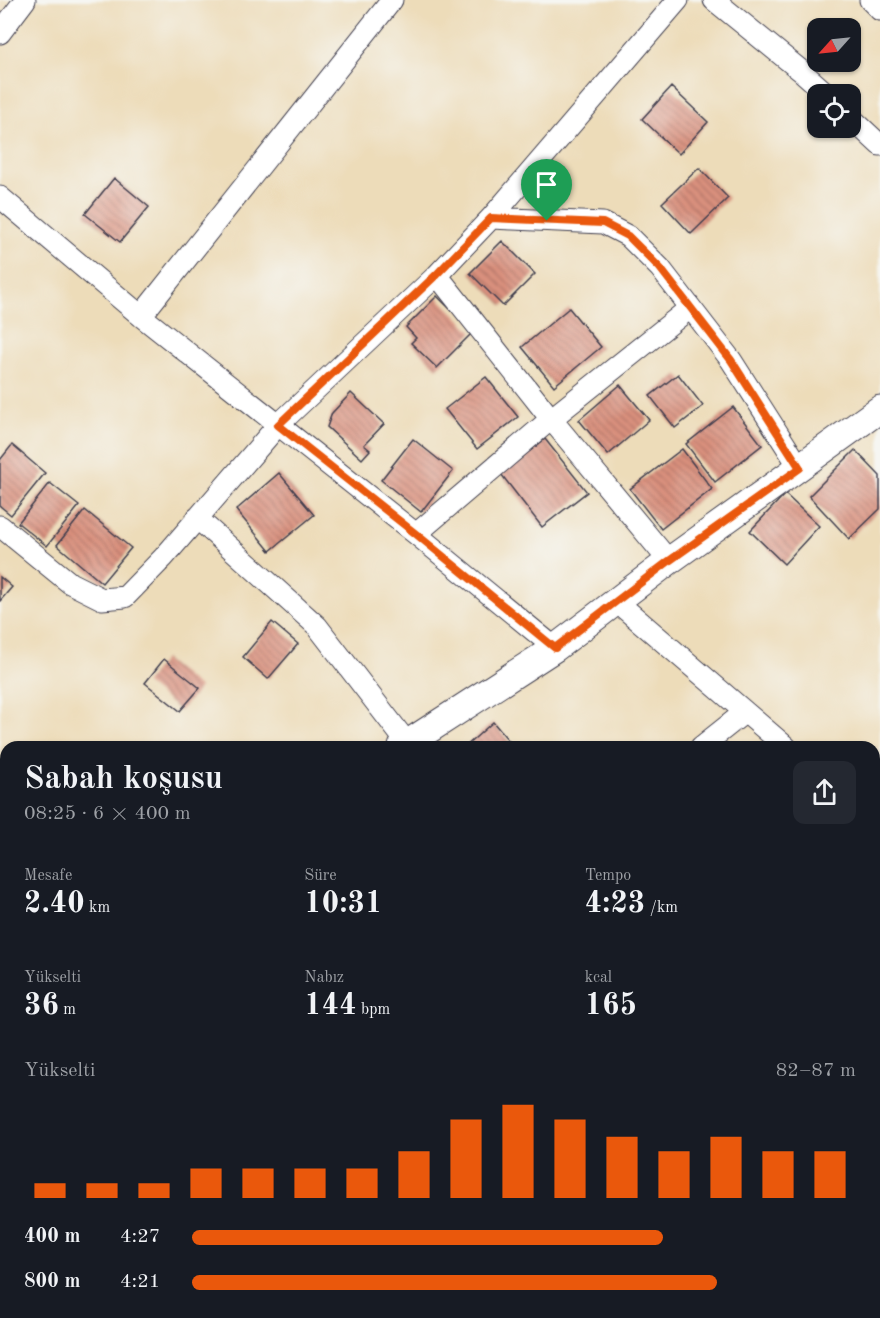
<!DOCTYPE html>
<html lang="tr">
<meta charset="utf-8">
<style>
:root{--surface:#171b24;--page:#242831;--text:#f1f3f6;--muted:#9ea1a6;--accent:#ea580c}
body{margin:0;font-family:"Old Standard TT",serif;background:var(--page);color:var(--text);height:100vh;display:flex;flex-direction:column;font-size:22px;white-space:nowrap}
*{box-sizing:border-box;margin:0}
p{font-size:20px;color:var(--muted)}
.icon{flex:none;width:33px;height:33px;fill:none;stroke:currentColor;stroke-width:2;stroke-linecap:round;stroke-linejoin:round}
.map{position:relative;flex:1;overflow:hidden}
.sheet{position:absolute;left:0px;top:741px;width:880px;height:578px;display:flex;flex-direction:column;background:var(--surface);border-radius:18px 18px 0 0;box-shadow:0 2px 4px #0004}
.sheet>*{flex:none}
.needle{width:39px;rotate:243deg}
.fabs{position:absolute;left:807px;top:18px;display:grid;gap:12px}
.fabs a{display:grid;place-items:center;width:54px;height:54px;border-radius:12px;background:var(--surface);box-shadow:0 2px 4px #0004;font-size:30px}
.pin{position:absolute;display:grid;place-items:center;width:51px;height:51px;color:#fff;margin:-62px -26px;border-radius:50% 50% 50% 0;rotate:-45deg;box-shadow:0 0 6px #0007}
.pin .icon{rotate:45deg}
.round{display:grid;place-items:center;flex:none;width:63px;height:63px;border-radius:12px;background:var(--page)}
.summary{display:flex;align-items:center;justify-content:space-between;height:102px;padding:0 24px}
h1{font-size:33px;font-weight:700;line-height:45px}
.figures{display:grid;grid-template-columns:repeat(3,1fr);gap:9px;height:102px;padding:6px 24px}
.figures div{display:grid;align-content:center}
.figures b{font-size:30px;font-weight:700}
.figures small{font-size:16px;font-weight:400}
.figures p{font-size:16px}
.chart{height:168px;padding:12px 24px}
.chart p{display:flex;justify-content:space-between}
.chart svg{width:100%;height:108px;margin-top:6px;stroke:var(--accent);stroke-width:6}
ul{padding:0 24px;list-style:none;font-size:20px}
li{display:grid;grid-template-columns:96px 72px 1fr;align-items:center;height:45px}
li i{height:15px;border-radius:8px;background:var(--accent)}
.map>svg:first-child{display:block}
</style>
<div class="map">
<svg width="880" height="1318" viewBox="0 0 880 1318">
<defs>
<pattern id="building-back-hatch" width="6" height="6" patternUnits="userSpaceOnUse" patternTransform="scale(1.5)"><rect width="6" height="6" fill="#d9907d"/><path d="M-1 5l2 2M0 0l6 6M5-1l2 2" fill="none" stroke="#b07568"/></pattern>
</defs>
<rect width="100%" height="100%" fill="#f6f6f2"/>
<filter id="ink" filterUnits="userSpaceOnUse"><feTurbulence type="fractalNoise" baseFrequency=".0167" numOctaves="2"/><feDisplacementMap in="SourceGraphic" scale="12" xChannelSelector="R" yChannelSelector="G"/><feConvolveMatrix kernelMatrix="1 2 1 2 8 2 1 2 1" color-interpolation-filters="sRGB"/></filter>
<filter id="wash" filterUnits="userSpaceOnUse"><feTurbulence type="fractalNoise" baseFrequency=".008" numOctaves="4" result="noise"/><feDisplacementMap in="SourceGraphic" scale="24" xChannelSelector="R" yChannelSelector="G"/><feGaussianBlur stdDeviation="1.35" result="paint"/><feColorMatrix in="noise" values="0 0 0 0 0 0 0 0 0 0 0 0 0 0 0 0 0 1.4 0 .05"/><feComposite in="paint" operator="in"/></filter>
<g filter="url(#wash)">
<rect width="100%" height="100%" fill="#eddcb9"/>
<path fill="#84d799" stroke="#537c6a" stroke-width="1.5" d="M130,1312L173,1313L178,1318H124Z"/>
<g id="blocks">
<path fill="url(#building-back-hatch)" d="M671,87L708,122L679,154L642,119Z
M699,168L728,198L691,234L662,203Z
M114,178L149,207L120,242L85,214Z
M502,241L535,274L503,306L470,273Z
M437,296L473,332L437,368L411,343L416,338L406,327Z
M569,308L601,347L554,386L522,347Z
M678,374L703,406L675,428L650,396Z
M486,377L518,417L477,449L445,409Z
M620,385L649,420L608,455L579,420Z
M351,393L384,424L364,445L370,450L362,459L327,427L332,413Z
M733,407L762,445L715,482L686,444Z
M413,439L453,471L421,512L381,480Z
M545,439L587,492L542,527L501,474Z
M12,445L45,473L11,515L0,506V460Z
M682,449L712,489L661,529L630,489Z
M855,450L880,476V509L849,539L809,496Z
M279,473L314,515L270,551L236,510Z
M50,483L79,506L47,546L18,523Z
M785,494L819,526L784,564L750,531Z
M85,510L131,548L102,583L57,545Z
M0,577L12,587L0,601Z
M272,622L298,644L268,679L243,657Z
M164,659L200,688L180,711L145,683Z
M493,722L514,747H465Z
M0,869L6,872V925L0,933Z
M6,956V978H4L0,977V964Z
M880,982V999L874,996Z"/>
</g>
</g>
<g filter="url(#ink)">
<use href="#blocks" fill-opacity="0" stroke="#403e4e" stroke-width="1.5"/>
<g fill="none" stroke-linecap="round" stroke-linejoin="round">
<defs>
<path id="minor" d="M714,0L800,70L827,94
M870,0L880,10
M0,33L25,0
M850,117L880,145
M0,197L141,316L416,534L555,648
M491,218L603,223L628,236L660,268L731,360L800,468
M437,275L551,419L669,561
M141,316L392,0
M197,518L317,626L407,743
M0,526L70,583L102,599L125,597L164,557L278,425L437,275L491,218L678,0
M416,534L551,419L690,308
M617,602L786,747
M701,747L745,712
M874,821L880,826
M874,1235L880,1226
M827,1318L830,1312"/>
<path id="tertiary" d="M402,747L555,648L669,561L880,409
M0,1004H6
M874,1022H880
M0,1058H6
M874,1066L880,1067"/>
</defs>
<use href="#minor" stroke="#403e4e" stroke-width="23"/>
<use href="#tertiary" stroke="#403e4e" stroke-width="29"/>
<use href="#minor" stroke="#fff" stroke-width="21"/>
<use href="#tertiary" stroke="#fff" stroke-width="27"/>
</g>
</g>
<g fill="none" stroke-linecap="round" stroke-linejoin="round" filter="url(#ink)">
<defs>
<path id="route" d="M491,218L603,223L628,236L660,268L731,360L800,468L669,561L555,648L416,534L278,425L436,275Z"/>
</defs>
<use href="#route" stroke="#fff" stroke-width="12"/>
<use href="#route" stroke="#ea580c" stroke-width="8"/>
</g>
</svg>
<div class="fabs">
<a><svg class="needle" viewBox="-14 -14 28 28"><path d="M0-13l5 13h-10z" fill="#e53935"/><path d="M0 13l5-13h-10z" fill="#9ea1a6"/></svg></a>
<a><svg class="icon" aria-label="locate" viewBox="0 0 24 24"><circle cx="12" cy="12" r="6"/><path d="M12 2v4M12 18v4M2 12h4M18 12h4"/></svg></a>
</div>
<div class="pin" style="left:547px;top:221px;background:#1e9e55"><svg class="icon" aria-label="arrive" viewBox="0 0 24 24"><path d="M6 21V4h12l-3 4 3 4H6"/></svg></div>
<section class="sheet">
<div class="summary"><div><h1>Sabah koşusu</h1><p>08:25 · 6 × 400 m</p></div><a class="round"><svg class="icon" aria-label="share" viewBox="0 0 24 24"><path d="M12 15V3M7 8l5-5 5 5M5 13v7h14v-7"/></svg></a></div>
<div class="figures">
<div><p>Mesafe</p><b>2.40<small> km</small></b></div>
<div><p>Süre</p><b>10:31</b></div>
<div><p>Tempo</p><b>4:23<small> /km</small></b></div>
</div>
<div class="figures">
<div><p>Yükselti</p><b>36<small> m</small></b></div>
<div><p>Nabız</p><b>144<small> bpm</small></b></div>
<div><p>kcal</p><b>165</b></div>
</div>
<div class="chart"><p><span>Yükselti</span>82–87 m</p>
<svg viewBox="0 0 160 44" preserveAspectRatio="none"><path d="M5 44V38M15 44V38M25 44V38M35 44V32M45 44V32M55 44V32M65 44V32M75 44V25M85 44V12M95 44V6M105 44V12M115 44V19M125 44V25M135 44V19M145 44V25M155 44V25"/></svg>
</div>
<ul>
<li><b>400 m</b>4:27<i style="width:71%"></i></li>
<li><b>800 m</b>4:21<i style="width:79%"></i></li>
</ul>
</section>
</div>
